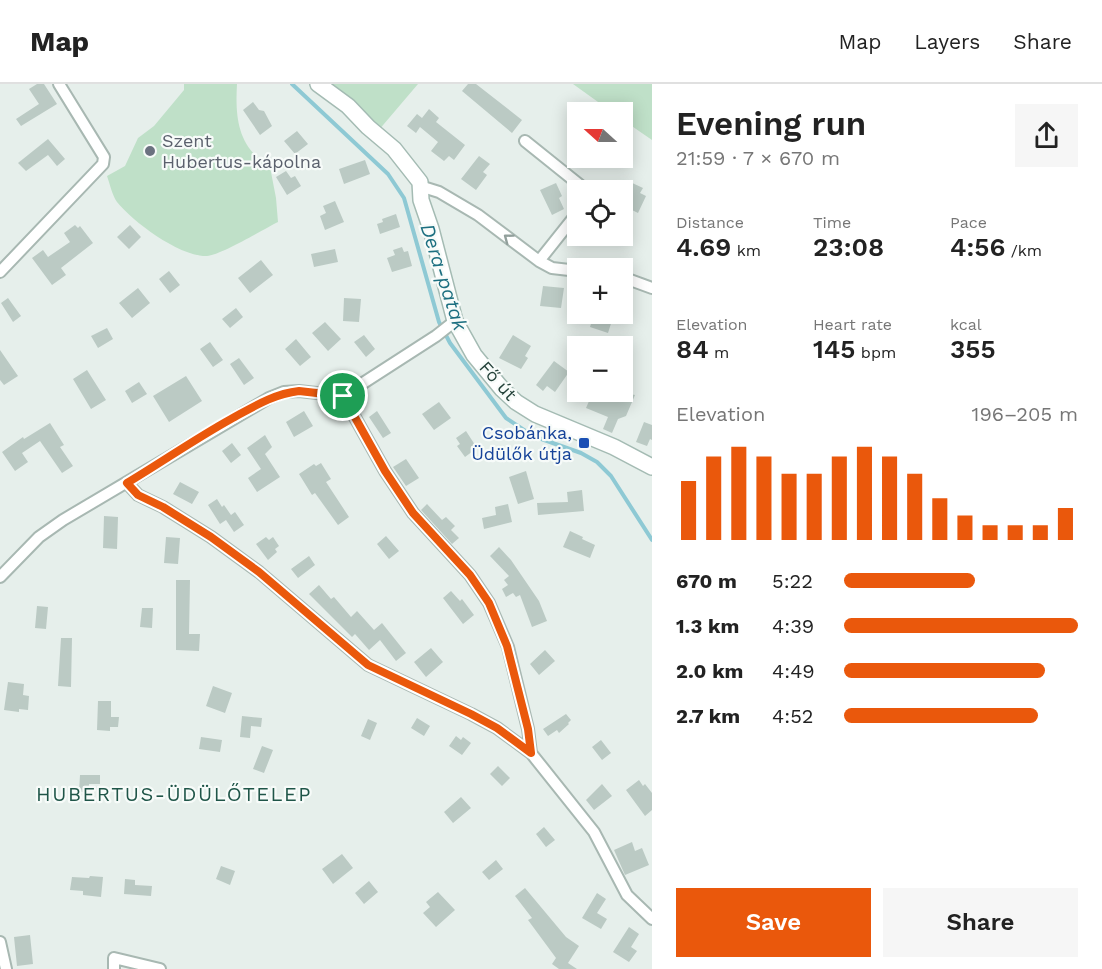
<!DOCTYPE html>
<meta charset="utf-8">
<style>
:root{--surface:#fff;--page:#f6f6f6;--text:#222;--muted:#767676;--line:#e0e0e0;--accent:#ea580c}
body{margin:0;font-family:"Work Sans",sans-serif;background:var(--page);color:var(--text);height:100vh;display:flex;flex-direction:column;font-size:22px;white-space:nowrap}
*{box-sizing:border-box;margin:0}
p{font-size:20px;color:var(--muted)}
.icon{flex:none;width:33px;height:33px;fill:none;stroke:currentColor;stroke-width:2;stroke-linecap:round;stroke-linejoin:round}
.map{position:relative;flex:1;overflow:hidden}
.panel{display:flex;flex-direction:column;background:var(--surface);width:450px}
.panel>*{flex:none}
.needle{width:39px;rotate:291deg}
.controls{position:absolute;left:567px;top:18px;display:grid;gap:12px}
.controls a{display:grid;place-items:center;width:66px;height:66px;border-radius:0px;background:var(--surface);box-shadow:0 3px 15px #0003;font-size:30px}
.pin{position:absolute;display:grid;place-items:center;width:51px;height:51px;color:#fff;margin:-26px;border:3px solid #fff;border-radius:50%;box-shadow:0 2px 6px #0007}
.round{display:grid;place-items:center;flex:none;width:63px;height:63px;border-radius:0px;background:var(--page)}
.headline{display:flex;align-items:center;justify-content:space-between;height:102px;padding:0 24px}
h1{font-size:33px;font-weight:600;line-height:45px}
.figures{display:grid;grid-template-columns:repeat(3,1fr);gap:9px;height:102px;padding:6px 24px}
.figures div{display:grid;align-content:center}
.figures b{font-size:26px;font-weight:600}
.figures small{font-size:16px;font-weight:400}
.figures p{font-size:16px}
.chart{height:168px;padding:12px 24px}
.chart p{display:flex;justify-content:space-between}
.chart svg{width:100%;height:108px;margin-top:6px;stroke:var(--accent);stroke-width:6}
.action{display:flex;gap:12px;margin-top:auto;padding:12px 24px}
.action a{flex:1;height:69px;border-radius:0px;background:var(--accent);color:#fff;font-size:24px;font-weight:600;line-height:69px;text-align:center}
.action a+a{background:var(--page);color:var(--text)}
ul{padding:0 24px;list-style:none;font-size:20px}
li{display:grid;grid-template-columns:96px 72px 1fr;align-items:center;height:45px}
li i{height:15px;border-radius:8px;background:var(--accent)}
header{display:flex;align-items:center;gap:36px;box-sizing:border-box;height:84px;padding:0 30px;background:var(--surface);border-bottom:2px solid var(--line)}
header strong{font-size:28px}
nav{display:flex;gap:33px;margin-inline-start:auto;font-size:21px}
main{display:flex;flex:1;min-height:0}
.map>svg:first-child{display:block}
</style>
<header>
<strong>Map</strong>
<nav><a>Map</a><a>Layers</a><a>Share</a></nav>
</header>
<main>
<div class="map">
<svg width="652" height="885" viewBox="0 0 652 885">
<rect width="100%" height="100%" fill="#e6efeb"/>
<path fill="#bfe0c8" d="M184,0H237C235,35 238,63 270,83L276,114L278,138C264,145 221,171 207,172C180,173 133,138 117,118C112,111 110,100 107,92L125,82L138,54L154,42L184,6Z
M327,0H418L378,47Z
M573,0H652V56L623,36L622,28H612Z"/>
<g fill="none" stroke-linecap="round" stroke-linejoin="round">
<path stroke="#8ec9d4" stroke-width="4" d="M292,0L388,90L404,114L439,238L450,259L506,334L533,352L581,369L597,378L611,392L652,456"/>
</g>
<path fill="#bbcac4" d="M37,0H44L57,20L21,42L16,35L39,20L29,5Z
M468,0H476L522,36L512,49L462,7Z
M253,18L259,26L264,27L272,42L260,51L243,26Z
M429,25L439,34L436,38L465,61L454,76L449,72L444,77L431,67L438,58L420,43L416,49L407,42L417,30L422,34Z
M297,47L308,60L295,70L284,57Z
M48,55L65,75L57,82L48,71L26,87L18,79Z
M479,72L490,80L483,88L487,91L476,106L461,95Z
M365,76L370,90L344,100L339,85Z
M286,87L291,94L295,92L301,102L287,111L276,93Z
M628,97L643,104L640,109L646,112L638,129L632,126L622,146V109Z
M556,99L562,112L559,114L564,125L552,131L540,106Z
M335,117L344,138L325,146L320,132L326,129L323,122Z
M396,130L400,143L380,150L377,140L383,138L382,135Z
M75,141L78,144L80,142L93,159L61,184L66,191L52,201L32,174L43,166L48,173L70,158L64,149Z
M130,141L141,153L129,165L117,153Z
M402,163L404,168L408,167L412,182L392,188L387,174L395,171L393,166Z
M335,165L338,178L314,183L311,170Z
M261,176L273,191L250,209L238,194Z
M169,187L180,201L170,209L159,195Z
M543,202L564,204L561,224L540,222Z
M138,204L150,219L132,234L119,219Z
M8,214L21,232L13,238L1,219Z
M344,214L361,215L359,238L343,237Z
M236,224L243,233L230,244L222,235Z
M594,230H614L608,249L590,243Z
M325,238L341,255L328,267L312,249Z
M107,244L113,255L98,264L91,252Z
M364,251L375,265L366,273L354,258Z
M513,251L531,262L525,272L528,274L521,285L499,274Z
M296,255L311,273L300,282L285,265Z
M210,258L223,276L213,283L200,265Z
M0,266L18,292L4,301L0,296Z
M239,274L254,294L244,301L230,280Z
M554,277L569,288L555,308L547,302L543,307L536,301Z
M87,286L106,316L91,325L73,295Z
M186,292L202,317L169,338L153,312Z
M139,298L147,310L132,319L125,307Z
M593,308H601L617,314L620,308L635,311L626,332L618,335L612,349L603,345L608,333L586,324Z
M439,318L451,334L434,346L422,330Z
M304,327L313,342L294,353L286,338Z
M377,327L391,349L383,354L369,333Z
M644,338L652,341V356L650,355L647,362L636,358Z
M50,339L64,361L60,363L73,382L62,389L40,357L22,369L28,378L15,387L2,368L23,353L24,355Z
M466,347L477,364L465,373L457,362L460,360L456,354Z
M265,351L272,363L265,370L280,393L257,408L248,394L261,385L247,364Z
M232,359L241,371L231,379L222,367Z
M406,375L419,394L406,402L393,383Z
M321,379L331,395L326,398L349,433L338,441L315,409L312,411L299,390L314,380L316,382Z
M526,387L534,415L518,420L509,393Z
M180,398L199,408L192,420L173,410Z
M582,406L584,427L538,431L537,419L568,418L567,408Z
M217,415L222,423L224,421L231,431L235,428L244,441L234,448L226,436L220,440L208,421Z
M427,420L442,436L446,433L455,442L451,446L459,454L452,460L421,426Z
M508,420L512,438L484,445L482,434L496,431L495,423Z
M104,432L118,433L117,465L103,464Z
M570,447L583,453L582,455L595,461L590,474L563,463Z
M386,452L399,467L389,475L377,460Z
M166,453L180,454L178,480L164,479Z
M266,453L269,456L273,453L279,462L275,465L277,468L268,476L256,460Z
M499,463L511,476L539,517L547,537L532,543L520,511L516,513L513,509L506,513L502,505L508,501L504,496L509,492L490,472Z
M309,472L315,481L298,494L291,485Z
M176,496H190L189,550H200L199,567L176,566Z
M319,501L331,515L334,513L351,533L357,527L374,546L382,539L406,569L396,577L380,556L369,566L355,550L352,553L309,510Z
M451,507L460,517L462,515L474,531L463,540L443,514Z
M37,522L48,523L46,545L35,544Z
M142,524H153L152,544L140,543Z
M61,554H72L71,603L58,602Z
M431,564L443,578L426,593L414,578Z
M545,566L555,577L539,591L530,580Z
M8,598L24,600L23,611L29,612L28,626L19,625V628L4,626Z
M213,602L232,609L225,629L206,622Z
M98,617H111V633H119L118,643H110V647L97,646Z
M566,630L571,636L568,639L569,640L559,649L557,646L548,652L543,645Z
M242,632L262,634L261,643L251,642L250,654L240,653Z
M417,634L430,642L424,652L411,644Z
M368,635L377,639L370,656L361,652Z
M456,652L461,656L463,653L471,659L462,671L449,662Z
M201,653L222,656L220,668L199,665Z
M601,656L611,669L602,676L592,663Z
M262,662L273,666L264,689L253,685Z
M498,682L510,694L502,702L490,690Z
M80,691H100V700H89V708H79Z
M639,696L643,702L645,700L652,709V726L645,732L626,706Z
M602,700L612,712L594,726L586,716Z
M461,713L471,724L453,739L444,728Z
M544,743L555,756L546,763L536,750Z
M632,758L635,767L642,764L649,781L625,791L614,766Z
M342,770L353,784L333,800L322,785Z
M496,776L503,785L489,796L482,788Z
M221,782L235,787L230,801L216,795Z
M90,792L103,793L101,813L83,811V807L70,806L72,793L89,794Z
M125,795L135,796V801L152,802L151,812L124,810Z
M369,797L378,808L364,820L355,809Z
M525,804L566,853L579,862L568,879L577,885H559L552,880L556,874L528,836L532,834L515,812Z
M438,808L455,826L436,843L423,829L430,823L426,818Z
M597,809L606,815L597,829L607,835L601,845L582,834Z
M629,843L639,850L631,863L637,867L629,878L613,868Z
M30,851L33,880L17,882L14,853Z"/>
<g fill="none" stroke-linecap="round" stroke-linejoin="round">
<defs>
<path id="street" d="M525,57L586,106
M420,98L423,103L439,108L478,131L539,177L552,184L578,187
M539,177L578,128
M0,188L103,80L104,73L59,0
M622,193L652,204
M343,312L385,387L413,429L470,491L489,519L508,563L528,645L531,669
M127,399L138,411L163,423L211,453L259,488L368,581L471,630L497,644L531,669L594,748L627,811L652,835
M0,493L39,453L63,436L269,314L284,308L299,307L343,312L436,252L455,237
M0,858L6,885
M114,885V874L160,885"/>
<path id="secondary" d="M318,0L348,22L368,43L394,65L420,98L421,116L431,145L455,237L474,271L502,305L516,318L535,330L614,363L652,383"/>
</defs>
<use href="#street" stroke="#a8b8b2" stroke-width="14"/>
<use href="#secondary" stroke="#a4bbb3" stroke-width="18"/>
<use href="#street" stroke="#fff" stroke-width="10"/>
<use href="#secondary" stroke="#fff" stroke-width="15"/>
</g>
<defs><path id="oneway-chevron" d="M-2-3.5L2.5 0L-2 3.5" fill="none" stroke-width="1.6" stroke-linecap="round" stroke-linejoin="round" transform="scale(1.5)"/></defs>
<use stroke="#92a09c" href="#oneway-chevron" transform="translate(508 154) rotate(-143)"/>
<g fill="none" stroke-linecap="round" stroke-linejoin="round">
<defs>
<path id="route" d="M299,307L343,312L385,387L413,429L470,491L489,519L507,562L528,645L531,669L497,644L471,630L368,581L259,488L211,453L163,423L138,411L127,399C162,378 195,355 231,335C253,323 273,310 299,307Z"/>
</defs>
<use href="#route" stroke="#fff" stroke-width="12"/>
<use href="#route" stroke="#ea580c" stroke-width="8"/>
</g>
<circle fill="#6b7280" stroke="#f7fbf9" stroke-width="2" cx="150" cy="67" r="6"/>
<rect fill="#1a4fb4" stroke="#f7fbf9" stroke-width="2" x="578" y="353" width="12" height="12" rx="3"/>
<g text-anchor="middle" stroke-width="4.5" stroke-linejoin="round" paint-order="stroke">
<g font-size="18" fill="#5b616d" stroke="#f7fbf9" text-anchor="start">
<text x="162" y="63">Szent<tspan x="162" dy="21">Hubertus-kápolna</tspan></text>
</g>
<g font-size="18" fill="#24423a" stroke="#f7fbf9">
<text transform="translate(498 297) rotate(48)" y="6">Fő út</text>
</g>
<g font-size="18" fill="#164399" stroke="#f7fbf9" text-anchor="end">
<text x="572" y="355">Csobánka,<tspan x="572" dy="21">Üdülők útja</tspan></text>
</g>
<g font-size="20" font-style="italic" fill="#1c6f80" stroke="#f7fbf9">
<text transform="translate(444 193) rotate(72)" y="7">Dera-patak</text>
</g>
<g font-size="20" letter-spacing="1.5" fill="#1f5548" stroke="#f7fbf9">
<text x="174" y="717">HUBERTUS-ÜDÜLŐTELEP</text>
</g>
</g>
</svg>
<div class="controls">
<a><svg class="needle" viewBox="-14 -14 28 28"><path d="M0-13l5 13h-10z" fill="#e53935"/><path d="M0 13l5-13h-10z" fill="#767676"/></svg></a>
<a><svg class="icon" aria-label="locate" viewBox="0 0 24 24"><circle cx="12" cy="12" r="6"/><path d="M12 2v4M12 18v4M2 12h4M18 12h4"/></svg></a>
<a>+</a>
<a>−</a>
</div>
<div class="pin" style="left:343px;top:312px;background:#1e9e55"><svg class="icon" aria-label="arrive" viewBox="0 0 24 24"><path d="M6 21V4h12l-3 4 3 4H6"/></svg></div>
</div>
<section class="panel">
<div class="headline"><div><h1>Evening run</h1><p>21:59 · 7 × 670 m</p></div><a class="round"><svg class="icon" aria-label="share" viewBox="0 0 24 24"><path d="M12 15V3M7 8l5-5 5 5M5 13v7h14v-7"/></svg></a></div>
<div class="figures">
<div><p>Distance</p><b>4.69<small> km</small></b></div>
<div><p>Time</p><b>23:08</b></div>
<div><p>Pace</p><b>4:56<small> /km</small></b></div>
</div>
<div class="figures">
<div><p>Elevation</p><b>84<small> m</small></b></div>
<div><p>Heart rate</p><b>145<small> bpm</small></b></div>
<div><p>kcal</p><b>355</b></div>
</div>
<div class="chart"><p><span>Elevation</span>196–205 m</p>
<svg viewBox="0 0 160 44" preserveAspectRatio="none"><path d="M5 44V20M15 44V10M25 44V6M35 44V10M45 44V17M55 44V17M65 44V10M75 44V6M85 44V10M95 44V17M105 44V27M115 44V34M125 44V38M135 44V38M145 44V38M155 44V31"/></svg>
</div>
<ul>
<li><b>670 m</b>5:22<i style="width:56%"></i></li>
<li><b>1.3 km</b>4:39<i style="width:100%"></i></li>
<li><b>2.0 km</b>4:49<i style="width:86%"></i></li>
<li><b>2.7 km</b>4:52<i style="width:83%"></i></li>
</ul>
<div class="action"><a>Save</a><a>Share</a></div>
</section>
</main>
